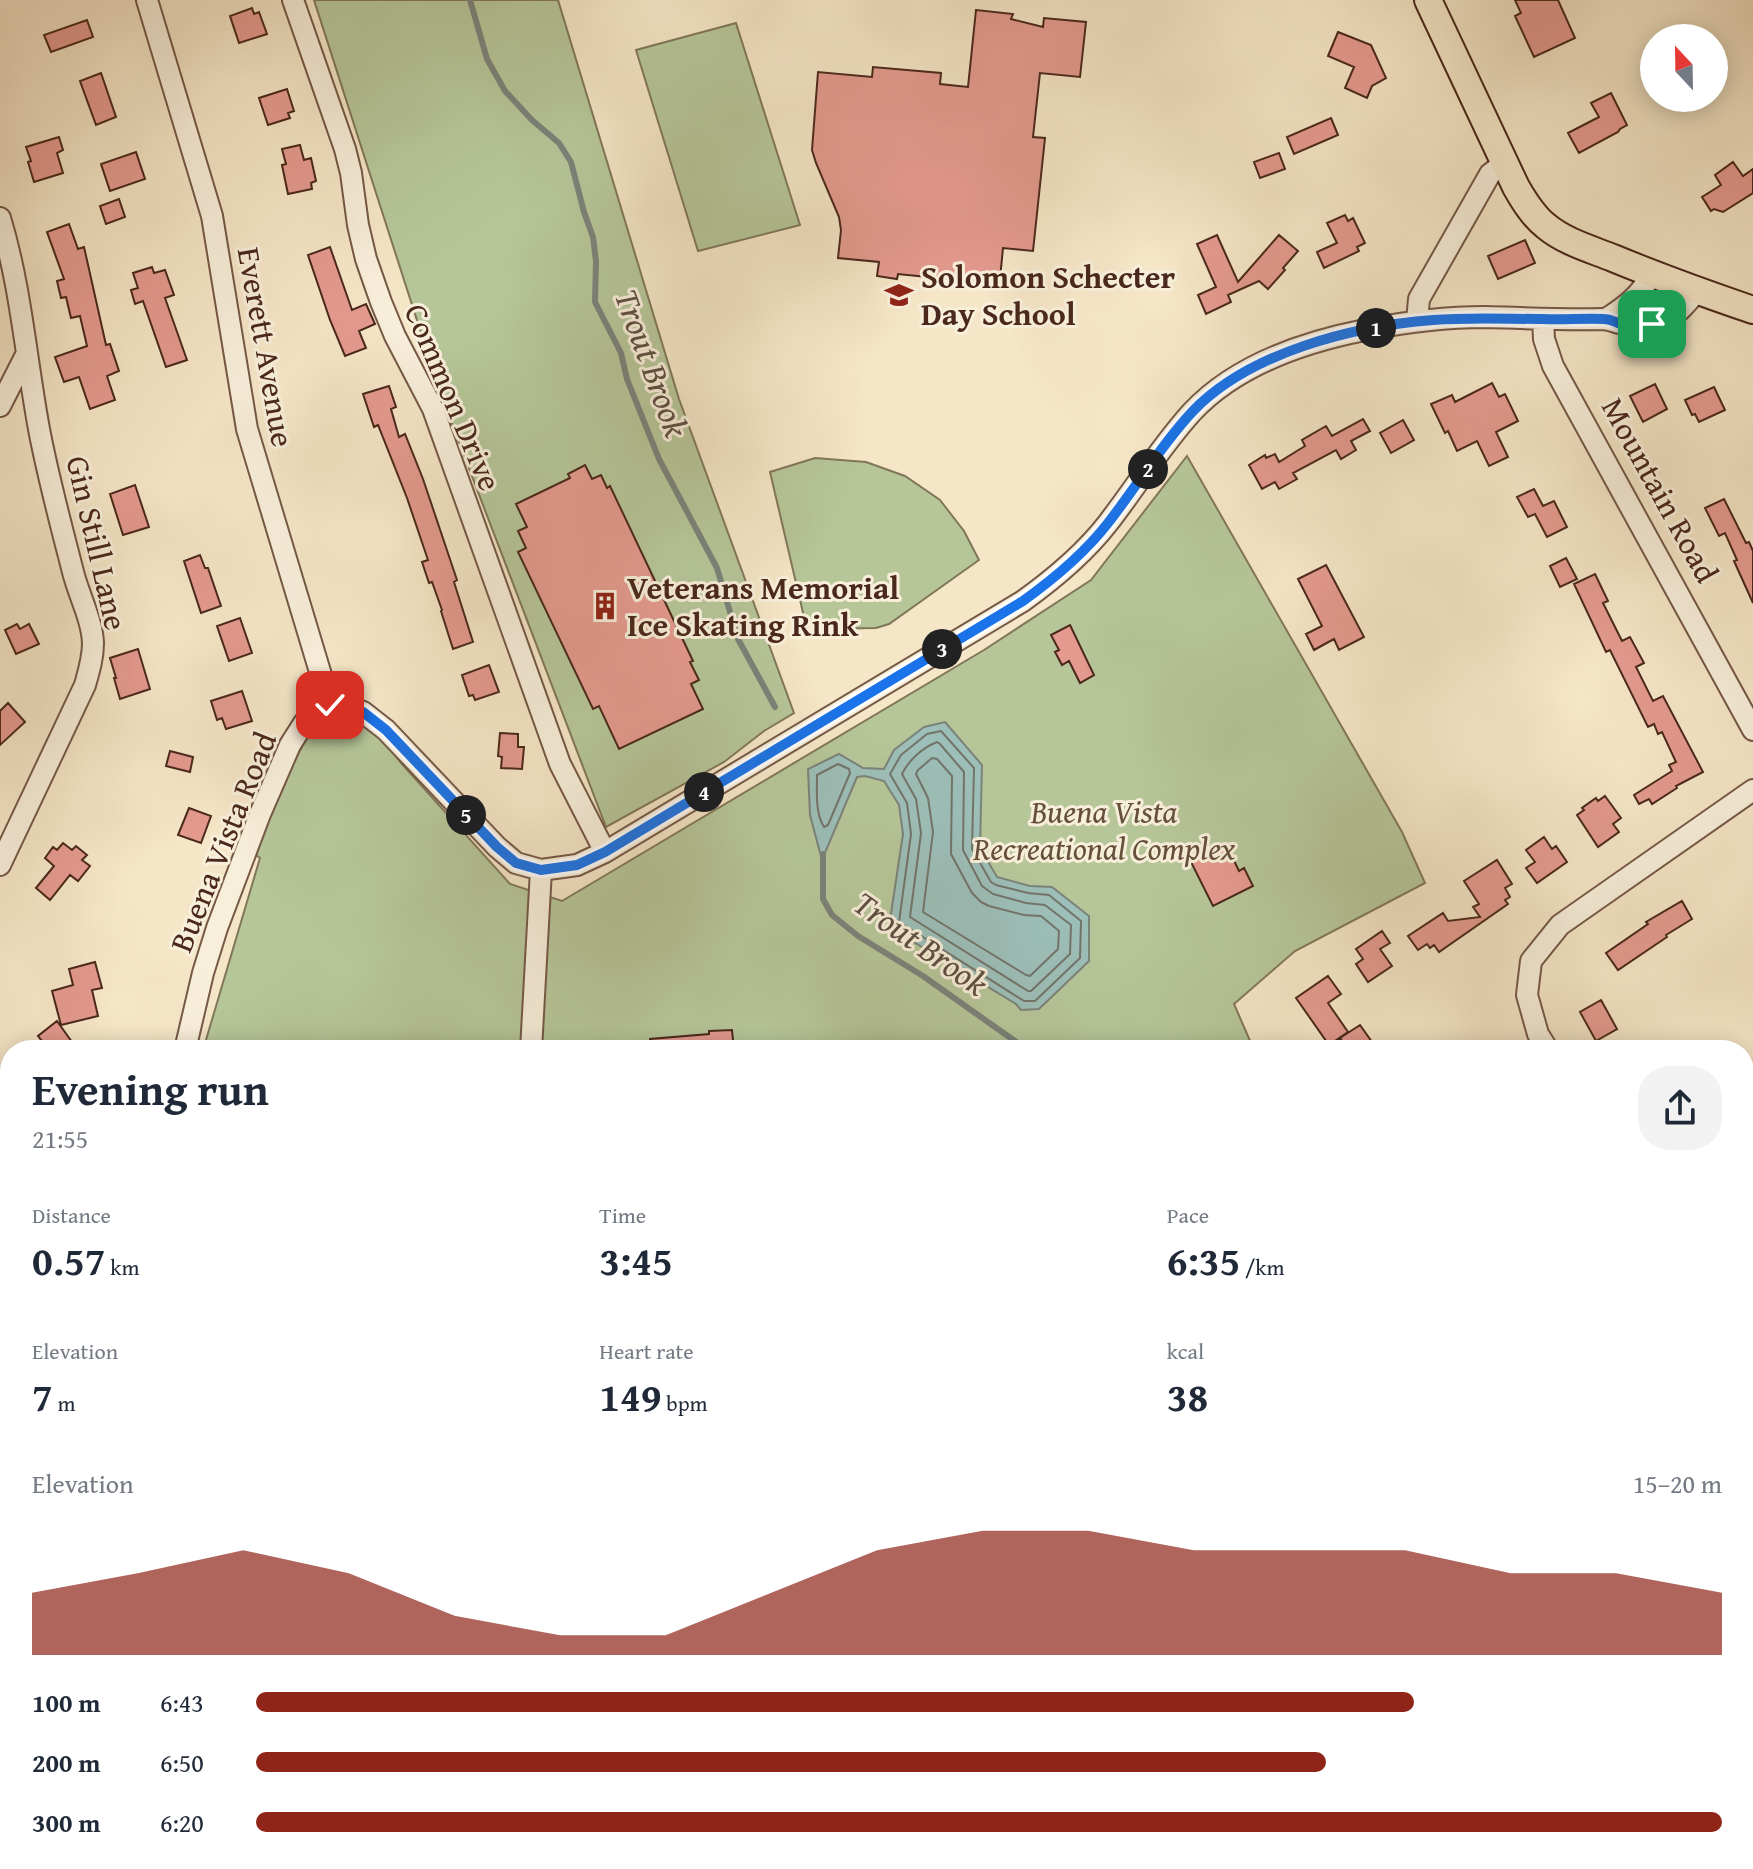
<!DOCTYPE html>
<meta charset="utf-8">
<style>
:root{--surface:#fff;--page:#f2f2f3;--text:#1f2937;--muted:#747a83;--accent:#8f2418}
body{margin:0;font-family:"Gentium Book Plus",serif;background:var(--page);color:var(--text);height:100vh;display:flex;flex-direction:column;font-size:30px;white-space:nowrap}
*{box-sizing:border-box;margin:0}
p{font-size:26px;color:var(--muted)}
.icon{flex:none;width:44px;height:44px;fill:none;stroke:currentColor;stroke-width:2;stroke-linecap:round;stroke-linejoin:round}
.map{position:relative;flex:1;overflow:hidden}
.drawer{position:absolute;left:0px;top:1040px;width:1754px;height:830px;display:flex;flex-direction:column;background:var(--surface);border-radius:32px 32px 0 0;box-shadow:0 4px 20px #0003}
.drawer>*{flex:none}
.needle{width:52px;rotate:338deg}
.buttons{position:absolute;left:1640px;top:24px;display:grid;gap:16px}
.buttons a{display:grid;place-items:center;width:88px;height:88px;border-radius:50%;background:var(--surface);box-shadow:0 4px 20px #0003;font-size:40px}
.pin{position:absolute;display:grid;place-items:center;width:68px;height:68px;color:#fff;margin:-34px;border-radius:16px;box-shadow:0 4px 12px #0006}
.km{position:absolute;width:40px;height:40px;margin:-20px;border-radius:50%;background:#222;color:#fff;font-size:22px;line-height:40px;text-align:center}
.round{display:grid;place-items:center;flex:none;width:84px;height:84px;border-radius:32px;background:var(--page)}
.headline{display:flex;align-items:center;justify-content:space-between;height:136px;padding:0 32px}
h1{font-size:44px;font-weight:700;line-height:60px}
.figures{display:grid;grid-template-columns:repeat(3,1fr);gap:12px;height:136px;padding:8px 32px}
.figures div{display:grid;align-content:center}
.figures b{font-size:40px;font-weight:700}
.figures small{font-size:22px;font-weight:400}
.figures p{font-size:22px}
.chart{height:224px;padding:16px 32px}
.chart p{display:flex;justify-content:space-between}
.chart svg{width:100%;height:144px;margin-top:8px;fill:var(--accent);opacity:.7}
ul{padding:0 32px;list-style:none;font-size:26px}
li{display:grid;grid-template-columns:128px 96px 1fr;align-items:center;height:60px}
li i{height:20px;border-radius:10px;background:var(--accent)}
.map>svg:first-child{display:block}
</style>
<div class="map">
<svg width="1753" height="1869" viewBox="0 0 1753 1869">
<rect width="100%" height="100%" fill="#f5e6c7"/>
<filter id="stains"><feTurbulence type="fractalNoise" baseFrequency=".0025" numOctaves="4"/><feColorMatrix values="0 0 0 0 .2 0 0 0 0 .09 0 0 0 0 .02 0 0 0 .5 -.17"/></filter>
<radialGradient id="worn" r=".72"><stop offset=".6" stop-color="#630" stop-opacity="0"/><stop offset="1" stop-color="#630" stop-opacity=".3"/></radialGradient>
<path fill="#b6c699" stroke="#80775a" stroke-width="2" d="M314,0H558L679,399L794,713L764,731L724,762L606,827L441,395Z
M736,23L800,225L698,251L636,50Z
M1187,456L1402,832L1425,883L1295,951L1234,1004L1254,1050H203L260,858L249,850L312,727L364,717L402,764L510,884L562,901L984,650L1091,580Z
M815,458L866,462L905,476L940,500L964,531L979,560L889,624L876,628L820,629L804,617L770,472Z
M607,1860H1445L1448,1869H611Z"/>
<path fill="#9cbfb9" stroke="#7b837a" stroke-width="2" d="M945,722L982,765L980,848L997,877L1030,886L1052,887L1089,916V961L1039,1009L1021,1010L1016,1004L889,927L903,834L899,805L884,781L865,776L857,777L822,860L810,815L808,769L839,754L863,768L884,769L894,750L924,727Z"/>
<g fill="none" stroke-linecap="round" stroke-linejoin="round">
<path stroke="#73746a" stroke-width="2" d="M941,731L974,768L972,849L991,882L996,885L1028,893L1049,895L1081,921L1080,958L1035,1001H1024L899,922L911,834L907,803L890,774L901,755L927,734Z
M937,742L940,744L964,772L963,850L982,886L993,894L1026,903L1045,905L1071,925L1070,954L1031,991H1028L910,917L921,833L916,799L902,774C909,760 922,748 937,742Z
M932,758L937,759L952,776L951,854L972,893L981,902L989,906L1024,915L1041,916L1059,931L1058,949L1030,976L1026,975L923,912L933,832L928,798L916,774L918,770Z
M838,764L849,769L850,773L828,825L824,827C815,813 817,792 817,775Z"/>
<path stroke="#7b837a" stroke-width="6" d="M470,0L487,59L505,91L532,120L559,143L571,162L584,212L593,237L596,261L595,302L621,353L627,379L659,459L717,568L738,639L775,707
M823,854V899L832,915L858,936L923,976L1019,1044L1031,1050
M1744,1605L1753,1603
M1420,1860L1421,1869"/>
</g>
<path fill="#e49a8f" stroke="#4a281b" stroke-width="2" d="M1515,0H1558L1575,38L1534,57L1515,16L1521,13Z
M252,8L254,14L259,12L267,34L239,43L230,16Z
M976,10L1013,14L1011,19L1043,27L1044,18L1086,22L1080,77L1040,73L1033,137L1045,138L1033,251L1003,248L999,289L977,287V282L898,274L897,279L877,276L879,262L838,258L841,230L839,217L816,163L812,150L818,72L872,77L873,67L941,73L940,84L968,87Z
M87,20L93,37L51,52L44,35Z
M1338,32L1371,45L1386,78L1372,86L1367,98L1345,88L1354,67L1328,56Z
M101,73L116,117L96,125L80,81Z
M287,89L294,111L288,113L290,118L268,125L259,98Z
M1611,93L1627,125L1620,129L1618,132L1579,153L1568,133L1599,117L1591,103Z
M1331,118L1338,135L1294,154L1287,137Z
M59,137L63,150L57,153L63,173L34,182L28,162L31,161L26,147Z
M300,145L304,160L311,158L316,181L311,183L312,189L288,194L282,165L286,164L282,149Z
M136,152L145,179L110,191L101,164Z
M1279,153L1285,169L1260,178L1254,162Z
M1733,162L1743,176L1753,169V193L1723,212L1714,209L1711,211L1702,197L1721,185L1715,175Z
M119,199L125,217L106,224L100,206Z
M1345,215L1348,221L1353,218L1365,243L1357,247L1359,251L1324,268L1317,252L1337,243L1327,223Z
M69,224L78,249L84,247L106,345L110,344L119,371L107,376L115,400L90,409L79,377L64,382L55,357L87,346L80,316L71,318L66,297L61,298L57,281L64,279L47,232Z
M1217,235L1238,282L1279,235L1298,251L1283,268L1285,270L1268,289L1259,281L1228,295L1231,302L1206,314L1198,295L1216,287L1197,244Z
M1525,240L1535,263L1498,279L1488,256Z
M330,247L352,310L366,304L375,324L359,331L366,348L345,356L330,320L308,255Z
M152,267L154,273L165,270L174,295L165,298L187,360L166,367L143,301L135,304L131,290L138,288L133,273Z
M1492,383L1499,397L1505,394L1518,421L1496,432L1508,457L1489,466L1477,441L1457,451L1448,431L1445,433L1431,404L1452,395L1455,402Z
M1655,384L1667,409L1643,422L1630,396Z
M389,386L396,407L391,409L399,437L405,434L423,479L457,580L454,582L473,642L453,649L441,611L442,610L432,582L429,583L422,562L428,560L407,498L378,425L374,427L363,394Z
M1714,387L1725,410L1699,422L1695,414L1692,415L1685,400Z
M1363,419L1370,431L1351,441L1356,450L1341,459L1336,450L1293,473L1297,479L1279,489L1275,482L1262,489L1249,465L1265,455L1266,458L1275,454L1279,462L1305,446L1302,440L1326,426L1332,436Z
M1403,420L1414,440L1391,453L1380,433Z
M585,465L592,479L601,475L607,488L610,486L693,661L690,662L699,680L691,684L703,709L619,749L599,706L593,709L518,552L526,548L518,531L527,527L516,504L570,478L568,474Z
M135,485L149,527L123,535L110,494Z
M1534,489L1543,506L1554,501L1567,527L1547,537L1535,514L1528,517L1517,497Z
M1724,499L1746,543L1749,542L1753,551V603L1734,561L1737,560L1725,533L1719,536L1705,508Z
M200,555L205,568H208L221,606L201,613L184,561Z
M1566,558L1577,579L1560,587L1550,566Z
M1326,565L1364,637L1339,650L1334,639L1314,650L1306,634L1322,626L1298,579Z
M1595,574L1608,601L1603,603L1622,641L1630,637L1644,663L1636,667L1653,701L1663,696L1703,772L1676,786L1677,788L1652,804L1649,799L1639,804L1634,795L1672,771L1669,765L1676,762L1662,732L1658,734L1654,724L1648,727L1610,650L1606,652L1574,584Z
M240,618L252,653L229,661L217,626Z
M17,624L20,629L29,624L39,644L16,654L5,630Z
M1070,625L1094,675L1080,683L1069,661L1062,665L1055,652L1059,650L1051,635Z
M138,649L150,689L120,699L114,678H116L110,658Z
M489,665L499,692L475,700L473,695L469,696L462,675Z
M242,691L252,721L226,729L222,718L217,720L211,701Z
M8,703L25,722L0,745V711Z
M500,733L518,734V747H524L522,769L501,768L502,757L498,756Z
M170,751L193,757L190,772L166,766Z
M1605,796L1621,818L1613,824L1619,832L1598,847L1577,815L1584,810L1582,808L1596,798L1598,801Z
M189,808L211,816L201,843L178,835Z
M1544,837L1552,849L1556,846L1567,862L1537,883L1526,868L1535,862L1526,850Z
M63,843L72,850L76,846L87,855L82,860L90,866L78,881L70,875L50,900L36,888L54,866L45,858L53,847L57,850Z
M1226,844L1239,871L1244,868L1253,886L1213,906L1191,862Z
M1497,860L1512,884L1505,888L1510,897L1505,900L1508,904L1439,952L1434,945L1430,948L1427,944L1418,950L1408,936L1443,913L1448,921L1480,917L1473,907L1479,904L1464,881Z
M1682,901L1692,919L1666,935L1667,937L1618,970L1606,953L1648,924L1646,922Z
M1382,931L1390,943L1380,949L1392,966L1368,982L1356,964L1363,959L1356,949Z
M95,962L102,988L92,990L98,1016L61,1025L52,991L73,985L69,969Z
M1328,976L1341,994L1328,1003L1348,1032L1329,1045L1296,998Z
M1601,1000L1617,1029L1596,1041L1580,1012Z
M57,1021L72,1042L62,1050H49L38,1036Z
M1360,1025L1372,1042L1360,1050H1349L1340,1038Z
M732,1030L734,1050H650V1039L709,1034V1031Z"/>
<g fill="none" stroke-linecap="round" stroke-linejoin="round">
<defs>
<path id="minor" d="M147,0L212,216L247,429L330,705
M293,0L345,149L351,173L358,225L366,259L381,302L395,336L433,409L560,764L605,852
M0,218C21,287 26,359 39,429C48,477 61,525 73,572C79,596 92,619 93,643C93,658 89,671 85,685L0,865
M1543,319L1544,339L1553,366L1753,730
M1606,319C1628,305 1639,296 1652,274
M1417,321L1419,299L1490,174L1504,163
M0,406L27,353
M185,1050L203,973L217,928L260,814L290,745L304,723L315,711L330,705H346L363,712L386,730L497,847L516,863L541,870L577,865L605,852L1023,601C1055,578 1084,554 1108,523C1136,487 1161,446 1192,412C1236,365 1304,342 1365,330C1405,322 1445,317 1486,317C1524,318 1563,320 1601,319C1608,319 1612,321 1619,323C1630,326 1644,326 1655,324C1674,320 1685,305 1697,291
M531,1050L541,870
M1548,1050L1538,1034L1527,995L1531,961L1560,925L1753,790
M0,1185L10,1186
M1744,1377L1753,1392
M1744,1844L1753,1853
M394,1860L398,1869
M765,1860L769,1869"/>
<path id="major" d="M1428,0L1516,187C1524,201 1533,216 1546,226C1565,242 1591,249 1613,258C1659,277 1706,294 1753,310"/>
</defs>
<use href="#minor" stroke="#755846" stroke-width="24"/>
<use href="#major" stroke="#4a281b" stroke-width="30"/>
<use href="#minor" stroke="#f8efdb" stroke-width="20"/>
<use href="#major" stroke="#f5e6c7" stroke-width="26"/>
</g>
<g fill="none" stroke-linecap="round" stroke-linejoin="round">
<defs>
<path id="route" d="M330,705H346L363,712L386,730L497,847L516,863L541,870L577,865L605,852L1023,601C1055,578 1084,554 1108,523C1137,486 1161,445 1193,411C1250,352 1354,326 1433,320C1470,317 1506,319 1543,319C1563,320 1584,318 1604,319C1610,319 1615,322 1621,324C1631,326 1642,325 1652,324"/>
</defs>
<use href="#route" stroke="#fff" stroke-width="16"/>
<use href="#route" stroke="#1a73e8" stroke-width="10"/>
</g>
<defs>
<symbol id="school-bare" viewBox="-9 -9 18 18"><path d="M0-5L7-2L0 1L-7-2ZM-4 1L0 2.5L4 1V4Q0 6-4 4Z" fill="#8f2418" stroke="#f8efdb" stroke-width="2.5" paint-order="stroke"/></symbol>
<symbol id="building-bare" viewBox="-9 -9 18 18"><path d="M-4-6H4V6H1V3H-1V6H-4ZM-2.5-4.3h1.7v1.8h-1.7ZM.8-4.3h1.7v1.8H.8ZM-2.5-1h1.7V.8h-1.7ZM.8-1h1.7V.8H.8Z" fill="#8f2418" stroke="#f8efdb" stroke-width="2.5" paint-order="stroke"/></symbol>
</defs>
<g fill-rule="evenodd">
<use href="#school-bare" x="879" y="275" width="40" height="40"/>
<use href="#building-bare" x="585" y="586" width="40" height="40"/>
</g>
<g text-anchor="middle" stroke-width="6" stroke-linejoin="round" paint-order="stroke">
<g font-size="32" font-weight="bold" fill="#4a281b" stroke="#f8efdb" text-anchor="start">
<text x="921" y="288">Solomon Schecter<tspan x="921" dy="37">Day School</tspan></text>
<text x="627" y="599">Veterans Memorial<tspan x="627" dy="37">Ice Skating Rink</tspan></text>
</g>
<g font-size="32" fill="#4a281b" stroke="#f8efdb">
<text transform="translate(266 347) rotate(80)" y="11">Everett Avenue</text>
<text transform="translate(453 397) rotate(67)" y="11">Common Drive</text>
<text transform="translate(1660 490) rotate(61)" y="11">Mountain Road</text>
<text transform="translate(97 543) rotate(77)" y="11">Gin Still Lane</text>
<text transform="translate(223 842) rotate(-68)" y="11">Buena Vista Road</text>
</g>
<g font-size="32" font-style="italic" fill="#65503a" stroke="#f8efdb">
<text x="1104" y="823">Buena Vista<tspan x="1104" dy="37">Recreational Complex</tspan></text>
</g>
<g font-size="34" font-style="italic" fill="#5e4e42" stroke="#f8efdb">
<text transform="translate(652 363) rotate(70)" y="12">Trout Brook</text>
<text transform="translate(921 943) rotate(35)" y="12">Trout Brook</text>
</g>
</g>
<rect width="100%" height="100%" filter="url(#stains)"/>
<rect width="100%" height="100%" fill="url(#worn)"/>
</svg>
<div class="buttons">
<a><svg class="needle" viewBox="-14 -14 28 28"><path d="M0-13l5 13h-10z" fill="#e53935"/><path d="M0 13l5-13h-10z" fill="#747a83"/></svg></a>
</div>
<div class="pin" style="left:1652px;top:324px;background:#1e9e55"><svg class="icon" aria-label="arrive" viewBox="0 0 24 24"><path d="M6 21V4h12l-3 4 3 4H6"/></svg></div>
<div class="pin" style="left:330px;top:705px;background:#d93025"><svg class="icon" aria-label="check" viewBox="0 0 24 24"><path d="M5 12l5 5 9-10"/></svg></div>
<b class="km" style="left:1376px;top:328px">1</b>
<b class="km" style="left:1148px;top:469px">2</b>
<b class="km" style="left:942px;top:649px">3</b>
<b class="km" style="left:704px;top:792px">4</b>
<b class="km" style="left:466px;top:815px">5</b>
<section class="drawer">
<div class="headline"><div><h1>Evening run</h1><p>21:55</p></div><a class="round"><svg class="icon" aria-label="share" viewBox="0 0 24 24"><path d="M12 15V3M7 8l5-5 5 5M5 13v7h14v-7"/></svg></a></div>
<div class="figures">
<div><p>Distance</p><b>0.57<small> km</small></b></div>
<div><p>Time</p><b>3:45</b></div>
<div><p>Pace</p><b>6:35<small> /km</small></b></div>
</div>
<div class="figures">
<div><p>Elevation</p><b>7<small> m</small></b></div>
<div><p>Heart rate</p><b>149<small> bpm</small></b></div>
<div><p>kcal</p><b>38</b></div>
</div>
<div class="chart"><p><span>Elevation</span>15–20 m</p>
<svg viewBox="0 0 160 44" preserveAspectRatio="none"><path d="M0 44V25L10 19L20 12L30 19L40 32L50 38L60 38L70 25L80 12L90 6L100 6L110 12L120 12L130 12L140 19L150 19L160 25V44z"/></svg>
</div>
<ul>
<li><b>100 m</b>6:43<i style="width:79%"></i></li>
<li><b>200 m</b>6:50<i style="width:73%"></i></li>
<li><b>300 m</b>6:20<i style="width:100%"></i></li>
</ul>
</section>
</div>
